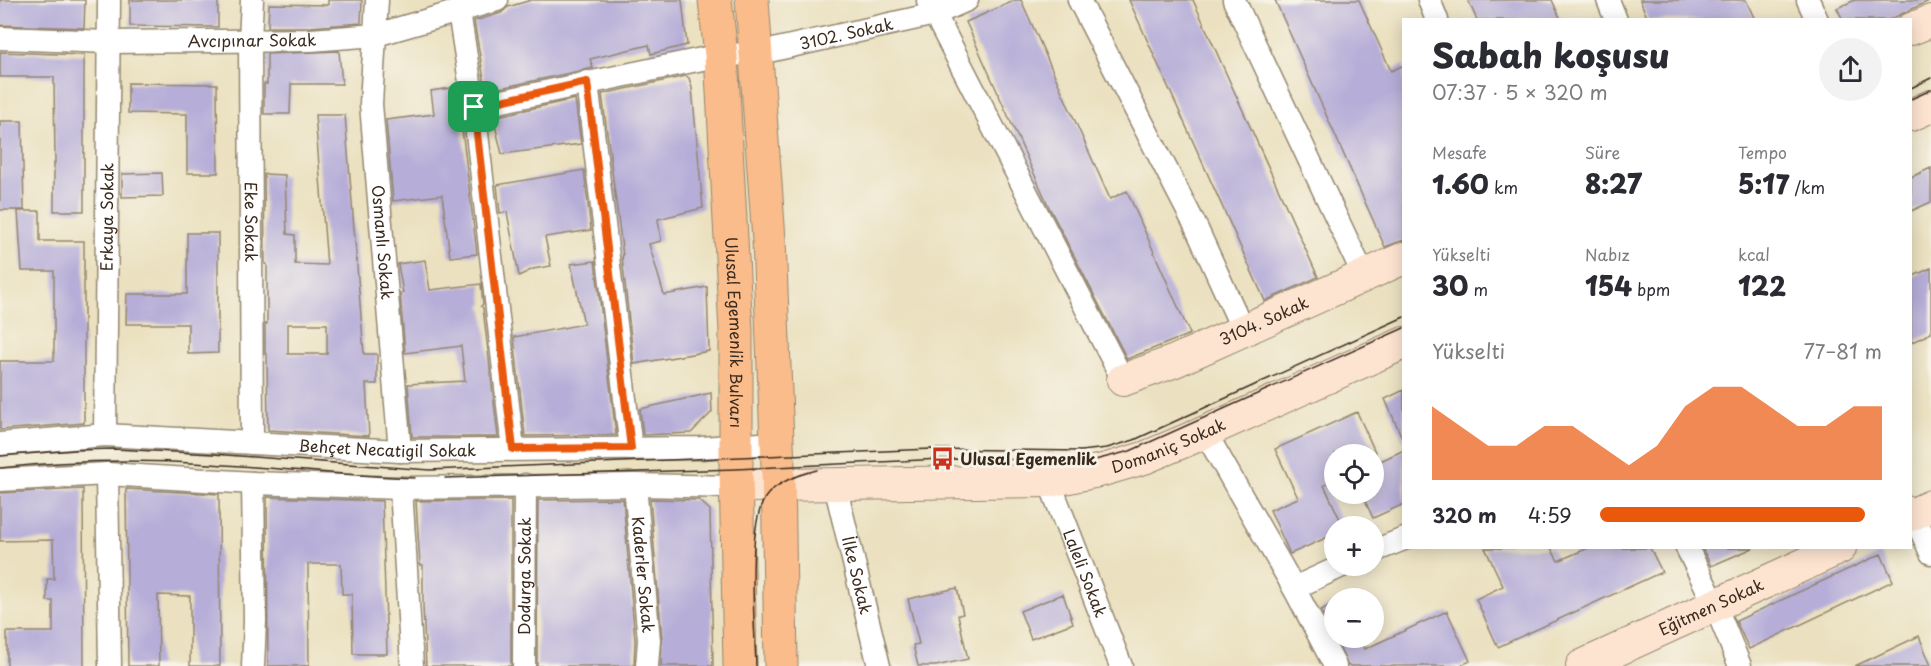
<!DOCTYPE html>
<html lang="tr">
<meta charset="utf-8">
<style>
:root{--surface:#fff;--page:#f2f2f3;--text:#2b2b33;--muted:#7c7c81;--accent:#ea580c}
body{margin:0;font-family:"Playpen Sans",sans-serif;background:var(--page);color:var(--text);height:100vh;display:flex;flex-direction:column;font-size:22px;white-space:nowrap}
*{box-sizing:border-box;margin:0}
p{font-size:20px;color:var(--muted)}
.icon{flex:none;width:33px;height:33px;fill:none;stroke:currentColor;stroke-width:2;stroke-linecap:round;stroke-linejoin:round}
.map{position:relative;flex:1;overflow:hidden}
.panel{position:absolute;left:1402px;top:18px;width:510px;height:531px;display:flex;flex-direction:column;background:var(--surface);border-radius:0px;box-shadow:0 3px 15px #0003}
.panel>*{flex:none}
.buttons{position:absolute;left:1324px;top:444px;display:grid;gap:12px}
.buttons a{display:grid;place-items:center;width:60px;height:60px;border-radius:50%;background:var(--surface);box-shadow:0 3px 15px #0003;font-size:30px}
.pin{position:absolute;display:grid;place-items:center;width:51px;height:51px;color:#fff;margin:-26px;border-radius:12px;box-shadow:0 3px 9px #0006}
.round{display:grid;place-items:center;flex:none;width:63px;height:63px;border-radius:32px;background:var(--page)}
.headline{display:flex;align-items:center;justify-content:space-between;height:102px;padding:0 30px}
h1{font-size:33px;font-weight:800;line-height:45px}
.figures{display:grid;grid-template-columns:repeat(3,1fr);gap:9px;height:102px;padding:6px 30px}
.figures div{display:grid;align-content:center}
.figures b{font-size:26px;font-weight:800}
.figures small{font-size:16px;font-weight:400}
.figures p{font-size:16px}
.chart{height:168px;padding:12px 30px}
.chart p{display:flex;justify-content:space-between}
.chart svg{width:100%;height:108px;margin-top:6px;fill:var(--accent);opacity:.7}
ul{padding:0 30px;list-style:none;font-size:20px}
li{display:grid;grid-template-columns:96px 72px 1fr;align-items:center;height:45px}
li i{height:15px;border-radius:8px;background:var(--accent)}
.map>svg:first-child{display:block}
</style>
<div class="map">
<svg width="1931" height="666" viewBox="0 0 1931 666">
<rect width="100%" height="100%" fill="#f7f3e8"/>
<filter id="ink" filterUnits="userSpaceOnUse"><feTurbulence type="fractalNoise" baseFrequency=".0167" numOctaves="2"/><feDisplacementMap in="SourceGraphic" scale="12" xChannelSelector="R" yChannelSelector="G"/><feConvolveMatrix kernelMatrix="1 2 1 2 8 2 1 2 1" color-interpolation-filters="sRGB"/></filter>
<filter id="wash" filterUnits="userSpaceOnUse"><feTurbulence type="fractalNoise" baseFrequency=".008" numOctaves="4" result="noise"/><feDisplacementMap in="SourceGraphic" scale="24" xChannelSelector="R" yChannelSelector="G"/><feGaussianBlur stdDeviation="1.35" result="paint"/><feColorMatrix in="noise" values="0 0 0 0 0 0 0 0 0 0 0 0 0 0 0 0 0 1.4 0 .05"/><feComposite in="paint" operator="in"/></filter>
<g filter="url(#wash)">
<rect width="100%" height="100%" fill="#ebe1c0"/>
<g id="blocks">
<path fill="#b6add8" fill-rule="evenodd" d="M0,0H85L84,28L0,25Z
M130,0H218V27L130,26Z
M328,0H362L361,23L310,27H268L269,4L328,5Z
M531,0H682L687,45L651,54L649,45L590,59L593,68L486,91L474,21L501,13L508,7Z
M1016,0H1021L1110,199L1127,191L1190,334L1127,359L1049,207L966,22Z
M1129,0H1193L1318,277L1265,301Z
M1275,0H1359L1391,71L1404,65V240L1385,247Z
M1468,0H1552L1561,20H1477Z
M1640,0H1746L1755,20H1648Z
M1855,0H1931L1889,20H1843L1837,8Z
M339,51L342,84H291L290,114H264V84H267V54Z
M0,52L84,55V211H54V163H55L54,77H0Z
M686,76L689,78L692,88L703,208L658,219L661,241L649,244L664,295L707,287L709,351L634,364L622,257L623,256L602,94Z
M128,83L217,84L218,173H187V114L128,113Z
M457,87L477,254L450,257L442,195L393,201L386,120L434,114L431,91Z
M575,99L581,144L502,154L493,117Z
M315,115H345L364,354H377V384H366L369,436L268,430L267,354H265V324H267V264H265L264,174L285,175L287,234L295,235V264L327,265ZM288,324H327V354H288Z
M0,121H22L24,210H0Z
M1931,168V202L1911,211V177Z
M584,170L591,230L545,237L551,266L533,269L519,276L507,212L500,213L497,185Z
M162,173L163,196L122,197V174Z
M18,211H40V241H84V423L0,430V361H54V271H22Z
M187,233H218V353L188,354V324H126L127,294H187Z
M425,260L430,290L481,284L483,304L481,306L483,308L498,437H412L408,384L465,381L461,346L405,353L400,293H403L398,264Z
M595,261L616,435L525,436L514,337L584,324L571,264Z
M1931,268V333L1911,343V277Z
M1404,390V442L1385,399Z
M711,393L712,412L691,433L643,435L640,409Z
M1357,412L1376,454H1335V480L1324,485L1343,526H1335V534L1290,554L1270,510L1298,498L1275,449Z
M1404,450V504L1373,518L1362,494H1374V464Z
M83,489L84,666H7V632H53V601H47V579H54L53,540L0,541V493Z
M126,489L219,494L220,666H190V596L158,595L159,666H128Z
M267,497L382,501L387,654H353L352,594H342L341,564H308L309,666H268Z
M623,499L635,640L634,666H537L538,500Z
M650,499L699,500L710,510L713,666H661L662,639Z
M511,500V666H426L423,606V565H420L416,501Z
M1485,548H1551L1558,561L1588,548H1650L1662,572L1498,647L1476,599L1503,586Z
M1702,548H1753L1711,566Z
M1881,554L1893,581L1749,649L1736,621Z
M957,588L963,614L958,615L968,659L936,666H918L913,645L919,644L908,599Z
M1063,594L1073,623L1031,639L1020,611Z
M1335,603V637L1321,610Z
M1447,611L1470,661L1460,666H1348L1335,638H1360L1365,649Z
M1919,636L1931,666H1855Z"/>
</g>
</g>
<g filter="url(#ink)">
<use href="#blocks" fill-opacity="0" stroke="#93866f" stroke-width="1.5"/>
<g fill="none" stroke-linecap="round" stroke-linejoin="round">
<defs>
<g id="street">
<path id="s1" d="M252,0L250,40L252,443"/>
<path id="s2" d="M377,0L371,104L400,451"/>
<path d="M1079,0L1195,225L1243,330"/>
<path d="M1234,0L1364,276"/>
<path d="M1429,0L1437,20"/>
<path d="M1608,0L1616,20"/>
<path d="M1808,0L1817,20"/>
<path d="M928,1L1123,380"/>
<path d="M459,12L474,107L513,449"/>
<path id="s3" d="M0,38L109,42L311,40L376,35L497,0"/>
<path d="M587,82L631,449"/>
<path id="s4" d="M474,107L721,55L755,54L935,14L967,0"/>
<path d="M1205,432L1294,588"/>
<path id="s5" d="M105,435L109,0"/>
<path id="s6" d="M0,444L105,435L400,451L701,448L776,443"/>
<path d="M107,474L110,666"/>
<path d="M0,480L107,474L253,483L401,488L635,485L736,487"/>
<path id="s7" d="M1049,481L1121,666"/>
<path d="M253,483L255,621L253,666"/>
<path id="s8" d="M635,485L649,640L647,666"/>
<path id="s9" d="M835,485L879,666"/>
<path d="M401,488L412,666"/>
<path d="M1911,508L1931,553"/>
<path d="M1687,548L1715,605L1740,666"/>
<path d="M1374,551L1404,539"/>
<path id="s10" d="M524,666L525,485"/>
<path d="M1335,666L1294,588L1342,566"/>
</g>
<g id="secondary">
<path d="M1911,29L1931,21"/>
<path d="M1911,115L1931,106"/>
<path id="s11" d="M1123,380L1175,361L1404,258"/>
<path id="s12" d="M736,487L778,485L1049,481L1103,470L1144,458L1194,437L1404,343"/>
<path d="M1911,515L1931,506"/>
<path id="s13" d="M1582,666L1840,548"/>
</g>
<g id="primary">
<path id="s14" d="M715,0L721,55L736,331V469L740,666"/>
<path d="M752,0L769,240L778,467L781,666"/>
</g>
</defs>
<use href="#street" stroke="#93866f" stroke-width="25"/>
<use href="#secondary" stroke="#93866f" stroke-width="34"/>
<use href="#primary" stroke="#93866f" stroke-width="35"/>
<use href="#street" stroke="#fff" stroke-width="22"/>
<use href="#secondary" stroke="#fde4d1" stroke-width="32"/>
<use href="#primary" stroke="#fabc8b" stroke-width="33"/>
<path stroke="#3b2a1e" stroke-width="1.5" d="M1911,88L1931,78
M1911,99L1931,90
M0,456L75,450L114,449L213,454L430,470L931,449L1081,451L1107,448L1134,440L1404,317
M0,468C70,460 140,459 210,464C278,468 347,476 415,478
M445,478L736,469L942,459L1095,460L1130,451L1404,328
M756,666C755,629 745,518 768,494C779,481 801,474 817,470"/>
</g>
</g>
<g fill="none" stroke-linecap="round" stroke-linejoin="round" filter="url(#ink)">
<defs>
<path id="route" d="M587,82L631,448L513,449L474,107Z"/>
</defs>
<use href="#route" stroke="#fff" stroke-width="12"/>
<use href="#route" stroke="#ea580c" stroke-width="8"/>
</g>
<defs>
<symbol id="bus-bare" viewBox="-9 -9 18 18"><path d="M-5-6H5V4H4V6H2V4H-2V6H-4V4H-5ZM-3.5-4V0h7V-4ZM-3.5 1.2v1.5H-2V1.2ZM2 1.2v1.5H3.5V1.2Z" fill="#c8321e" stroke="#f7f3e8" stroke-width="2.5" paint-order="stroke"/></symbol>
</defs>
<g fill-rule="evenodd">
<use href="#bus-bare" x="926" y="442" width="33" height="33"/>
</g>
<g text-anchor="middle" stroke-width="6" stroke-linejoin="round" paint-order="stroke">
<g font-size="16" fill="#3b2a1e" stroke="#f7f3e8">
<text dy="6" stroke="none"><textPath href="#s4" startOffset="380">3102. Sokak</textPath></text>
<text dy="6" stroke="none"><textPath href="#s3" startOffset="252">Avcıpınar Sokak</textPath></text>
<text dy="6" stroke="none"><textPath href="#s5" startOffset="218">Erkaya Sokak</textPath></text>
<text dy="6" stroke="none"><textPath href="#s1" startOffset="222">Eke Sokak</textPath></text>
<text dy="6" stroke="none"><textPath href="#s2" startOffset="243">Osmanlı Sokak</textPath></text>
<text dy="6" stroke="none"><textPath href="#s11" startOffset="153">3104. Sokak</textPath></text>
<text dy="6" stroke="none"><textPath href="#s14" startOffset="333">Ulusal Egemenlik Bulvarı</textPath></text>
<text dy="6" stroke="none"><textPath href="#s12" startOffset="438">Domaniç Sokak</textPath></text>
<text dy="6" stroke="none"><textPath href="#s6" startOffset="388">Behçet Necatigil Sokak</textPath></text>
<text dy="6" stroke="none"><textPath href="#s7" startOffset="99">Laleli Sokak</textPath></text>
<text dy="6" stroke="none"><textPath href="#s10" startOffset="90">Dodurga Sokak</textPath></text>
<text dy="6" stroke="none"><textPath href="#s8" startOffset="90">Kaderler Sokak</textPath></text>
<text dy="6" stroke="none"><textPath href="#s9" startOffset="93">İlke Sokak</textPath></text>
<text dy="6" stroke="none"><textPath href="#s13" startOffset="142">Eğitmen Sokak</textPath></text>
</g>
<g font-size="16" font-weight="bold" fill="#3b2a1e" stroke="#f7f3e8" text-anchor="start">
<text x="960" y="465">Ulusal Egemenlik</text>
</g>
</g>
</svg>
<div class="buttons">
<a><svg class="icon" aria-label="locate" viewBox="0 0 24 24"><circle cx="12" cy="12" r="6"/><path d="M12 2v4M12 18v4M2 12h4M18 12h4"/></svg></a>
<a>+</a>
<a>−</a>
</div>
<div class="pin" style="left:474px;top:107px;background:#1e9e55"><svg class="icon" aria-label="arrive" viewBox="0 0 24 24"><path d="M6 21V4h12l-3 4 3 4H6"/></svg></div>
<section class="panel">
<div class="headline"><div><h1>Sabah koşusu</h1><p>07:37 · 5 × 320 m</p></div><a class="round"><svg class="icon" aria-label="share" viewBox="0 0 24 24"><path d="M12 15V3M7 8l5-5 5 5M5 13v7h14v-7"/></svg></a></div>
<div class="figures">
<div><p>Mesafe</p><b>1.60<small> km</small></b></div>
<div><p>Süre</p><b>8:27</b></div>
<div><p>Tempo</p><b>5:17<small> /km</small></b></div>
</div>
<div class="figures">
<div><p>Yükselti</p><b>30<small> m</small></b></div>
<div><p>Nabız</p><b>154<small> bpm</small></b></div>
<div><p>kcal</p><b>122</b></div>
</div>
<div class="chart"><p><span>Yükselti</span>77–81 m</p>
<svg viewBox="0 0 160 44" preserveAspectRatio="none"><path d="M0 44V14L10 22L20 30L30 30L40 22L50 22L60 30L70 38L80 30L90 14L100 6L110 6L120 14L130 22L140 22L150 14L160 14V44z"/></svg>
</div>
<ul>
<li><b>320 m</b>4:59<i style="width:94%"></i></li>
</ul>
</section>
</div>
